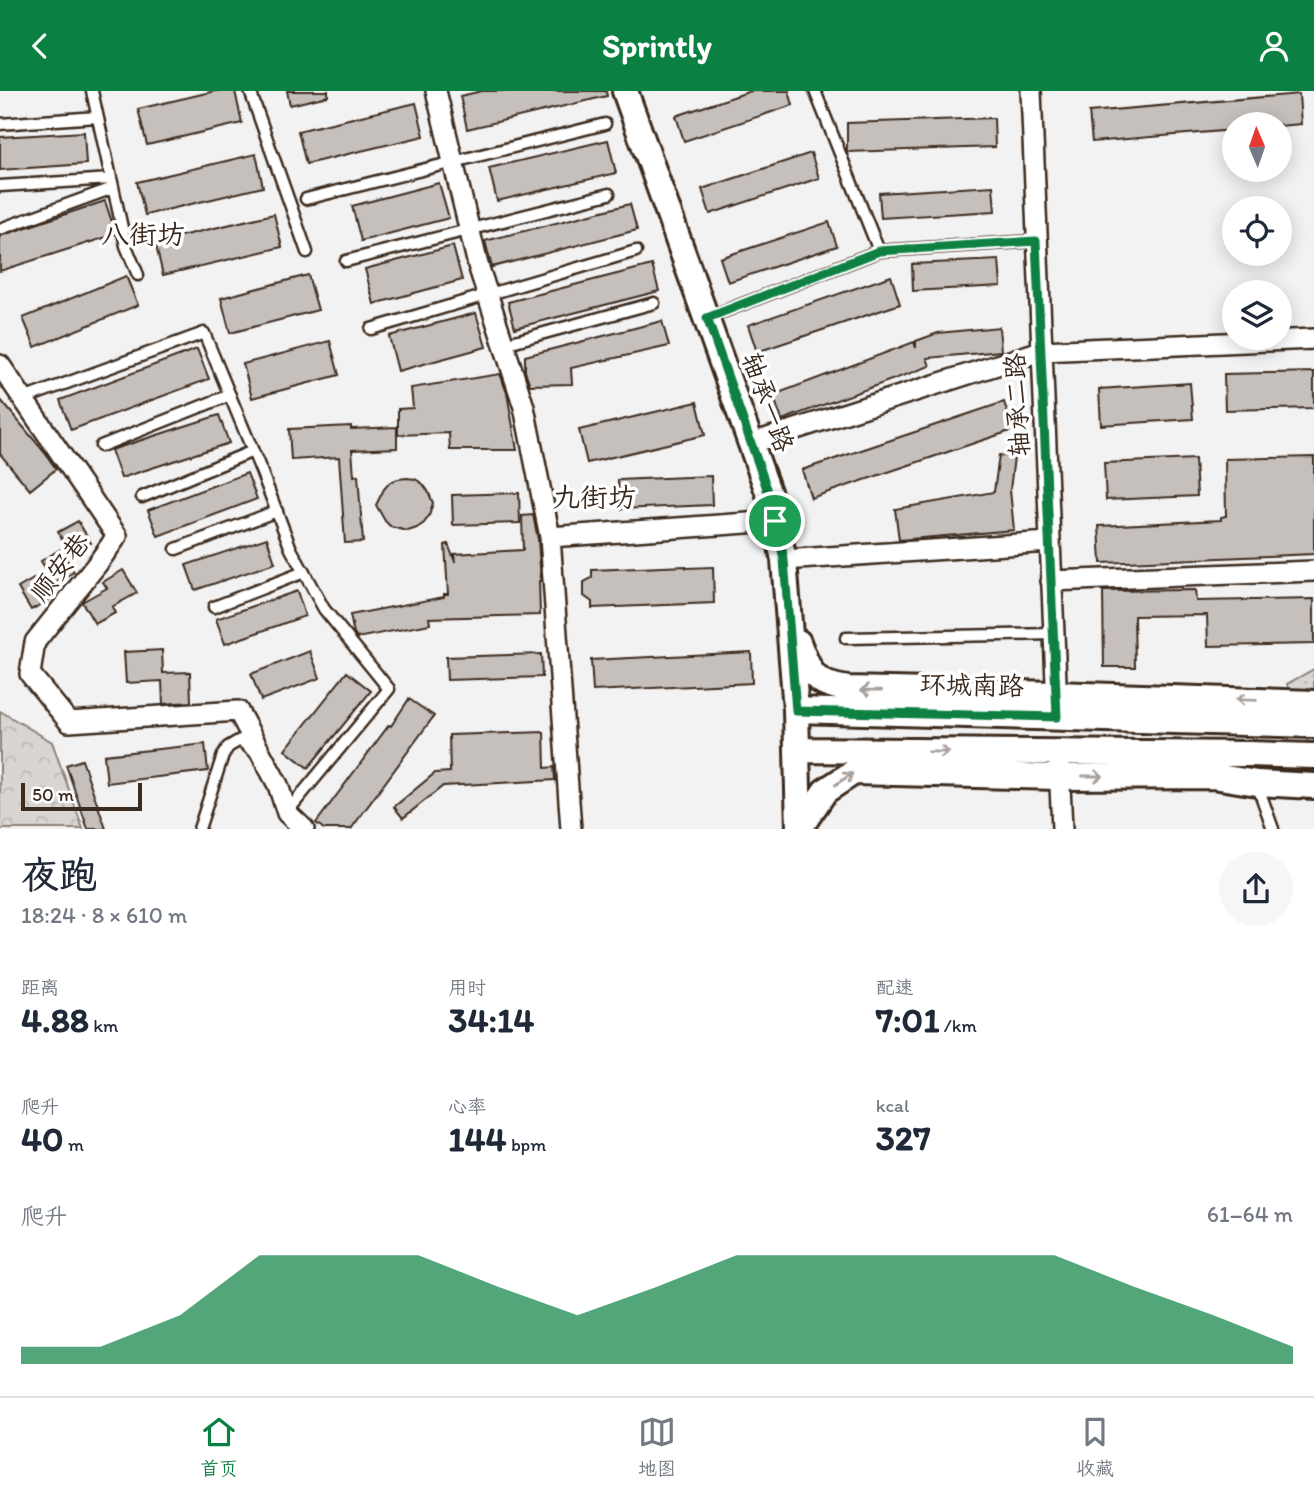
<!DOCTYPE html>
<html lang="zh">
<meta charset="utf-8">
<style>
:root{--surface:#fff;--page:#f6f6f7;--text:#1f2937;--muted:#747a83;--line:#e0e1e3;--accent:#0b8043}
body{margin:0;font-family:Itim,"LXGW WenKai TC",sans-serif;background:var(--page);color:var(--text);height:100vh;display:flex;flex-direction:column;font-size:26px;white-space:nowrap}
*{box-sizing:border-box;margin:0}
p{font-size:23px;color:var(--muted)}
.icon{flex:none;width:38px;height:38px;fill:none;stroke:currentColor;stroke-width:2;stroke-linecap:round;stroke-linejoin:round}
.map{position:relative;height:738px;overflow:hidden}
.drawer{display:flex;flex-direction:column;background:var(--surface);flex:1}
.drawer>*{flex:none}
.needle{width:46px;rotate:358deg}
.controls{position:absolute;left:1222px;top:21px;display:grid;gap:14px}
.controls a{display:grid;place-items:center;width:70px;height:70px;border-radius:50%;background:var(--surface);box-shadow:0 4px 18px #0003;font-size:35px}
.scale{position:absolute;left:21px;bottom:18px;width:121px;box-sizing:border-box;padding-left:7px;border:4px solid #3b2a1e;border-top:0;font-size:19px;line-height:24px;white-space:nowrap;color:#3b2a1e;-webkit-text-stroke:5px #fff;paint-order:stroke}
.pin{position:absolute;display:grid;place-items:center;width:60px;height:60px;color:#fff;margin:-30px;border:4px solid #fff;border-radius:50%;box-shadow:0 2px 7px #0007}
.round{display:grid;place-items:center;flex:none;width:74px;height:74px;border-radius:37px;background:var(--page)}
.head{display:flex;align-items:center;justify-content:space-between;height:119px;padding:0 21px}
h1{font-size:38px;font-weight:800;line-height:52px}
.stats{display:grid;grid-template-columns:repeat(3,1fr);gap:10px;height:119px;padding:7px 21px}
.stats div{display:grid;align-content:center}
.stats b{font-size:35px;font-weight:800}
.stats small{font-size:19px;font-weight:400}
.stats p{font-size:19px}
.chart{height:196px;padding:14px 21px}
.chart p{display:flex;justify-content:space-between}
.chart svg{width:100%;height:126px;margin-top:7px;fill:var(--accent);opacity:.7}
header{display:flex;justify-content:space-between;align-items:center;height:91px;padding:0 21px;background:var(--accent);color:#fff;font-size:32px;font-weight:800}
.menu{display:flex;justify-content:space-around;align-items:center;height:98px;border-top:2px solid var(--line);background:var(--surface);font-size:19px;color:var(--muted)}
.menu a{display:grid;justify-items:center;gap:4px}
.menu .current{color:var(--accent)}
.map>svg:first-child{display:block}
</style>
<header><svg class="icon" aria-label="back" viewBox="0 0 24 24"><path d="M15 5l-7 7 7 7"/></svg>Sprintly<svg class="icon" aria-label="person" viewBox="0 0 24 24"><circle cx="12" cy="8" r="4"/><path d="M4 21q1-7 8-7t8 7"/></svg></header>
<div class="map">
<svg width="1314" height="738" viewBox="0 0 1314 738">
<defs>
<pattern id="grass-dots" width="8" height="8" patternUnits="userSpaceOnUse" patternTransform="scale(1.75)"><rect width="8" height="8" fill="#d8d5d2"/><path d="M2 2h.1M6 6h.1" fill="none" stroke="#bab7b4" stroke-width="1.8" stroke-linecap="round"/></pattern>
<pattern id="forest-crowns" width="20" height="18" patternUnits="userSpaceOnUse" patternTransform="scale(1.75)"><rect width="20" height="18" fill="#d8d5d2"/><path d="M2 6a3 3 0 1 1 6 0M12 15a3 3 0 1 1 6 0" fill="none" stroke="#bab7b4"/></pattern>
</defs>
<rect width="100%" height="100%" fill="#f3f2f2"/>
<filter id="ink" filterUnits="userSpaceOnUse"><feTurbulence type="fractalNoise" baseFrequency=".0143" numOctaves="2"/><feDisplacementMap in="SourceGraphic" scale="14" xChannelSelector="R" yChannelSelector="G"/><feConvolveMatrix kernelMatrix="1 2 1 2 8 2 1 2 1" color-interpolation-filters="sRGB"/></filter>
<g filter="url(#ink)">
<path fill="url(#grass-dots)" stroke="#8a8078" stroke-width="2" d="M1314,578V668L1287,593Z"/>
<path fill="url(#forest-crowns)" stroke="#8a8078" stroke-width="2" d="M0,620L52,651L83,738H0Z"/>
<path fill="#c6c0bd" stroke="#3b2a1e" stroke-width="2" d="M215,0H235L242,32L147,54L138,18Z
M287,0H328V5L290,14Z
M482,0H606L607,5L467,38L460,5Z
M751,0H789L793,14L684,50L676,25Z
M1299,3L1301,33L1279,35V33H1234V39L1092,51L1089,21Z
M416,12L424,45L306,73L298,40Z
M994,27L995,56L847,61V32Z
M84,41L86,73L0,79V46Z
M608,49L616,82L497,110L489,77Z
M811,62L819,87L710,123L702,98Z
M256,63L263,96L145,124L137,91Z
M439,92L449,127L361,150L352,115Z
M993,95L995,120L881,127L879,102Z
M105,110L116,143L0,180V145Z
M630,113L637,139L492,176L485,150Z
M274,123L282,156L163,184L155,151Z
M829,131L837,155L728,191L720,167Z
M453,155L462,189L374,213L365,178Z
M999,169L1001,195L913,200L912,173Z
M652,174L659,200L515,237L508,211Z
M308,184L318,219L230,242L221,207Z
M126,185L138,214L35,256L23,227Z
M891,185L900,213L757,261L748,234Z
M476,222L486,256L398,280L389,245Z
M662,230L669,255L571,277L572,293L530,294L525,280V265Z
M999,236L1001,260L927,267L930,275L782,329L773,304L914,251L916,257V250L938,242Z
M330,250L339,284L252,307L243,273Z
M197,258L209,288L71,339L60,309Z
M1314,281V317L1225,319L1224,283Z
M500,283L507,302L517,359H450L449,342L398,344V318L413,317L411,297Z
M1190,292L1193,328L1101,334L1099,298Z
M0,308L45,362L56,378L30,399L0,363Z
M697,311L705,344L587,372L579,339Z
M1004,311L1013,339L811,407L802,379Z
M219,324L229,352L121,387L111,359Z
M351,335V338L397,336V357L352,359L354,385L358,384L363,451L345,452L339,366L291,369L289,338Z
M999,364L1014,366L1010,399L1014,439L899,449L895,418L994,401Z
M1314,366V463L1101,472L1099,435L1221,429V426L1226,425L1225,368Z
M1195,368L1197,405L1106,409L1104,372Z
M247,382L257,408L158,445L148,419Z
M711,385L712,414L619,418L618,389Z
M407,387L415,388L423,393L428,400L433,412L429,425L424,432L417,437L408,440L391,436L385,430L376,414L384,398L390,391L398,388Z
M519,402L520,432L453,434L452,404Z
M533,424L538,448L541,490H539L540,524L429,527L430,533L357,547L354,543L350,524L444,506V503H448L445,454L448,453L455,471L454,463L523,459L522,425Z
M78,430L91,452L71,464L58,441Z
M267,447L275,472L195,499L186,474Z
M61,458L74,481L45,498L51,508L31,519L18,497L47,480L41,470Z
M686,475V477L713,476L714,512L592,517V511L584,505V491L592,487V479Z
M123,479L137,502L112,516L115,522L95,533L82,511L107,497L103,491Z
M1195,499L1196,510L1314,508V553L1208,555L1207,524L1134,525L1135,576H1104L1103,500Z
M297,500L305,525L225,553L216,528Z
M162,559L163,582L190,581L191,611L163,613L162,590L126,592L124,561Z
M310,560L320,587L261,609L251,583Z
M751,561L752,592L593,600L591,569Z
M541,563L542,586L447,589L446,566Z
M347,581L371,600L308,677L285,659Z
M409,608L434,625L351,738H324L316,732L389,634L391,635Z
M544,641L545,677L554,676L555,689L443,695L403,727L394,716L435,682L450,681L449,644Z
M205,653L208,680L107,692L104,664Z
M82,669L106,738H88L82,721L66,674Z"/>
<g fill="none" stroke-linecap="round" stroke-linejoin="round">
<defs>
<path id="service" d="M92,0L126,155L138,184
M250,0L307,161
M815,0L879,160L1036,150
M0,33L97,26
M0,95L111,88
M306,108L605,33
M0,138L113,97
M346,170L609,103
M707,227L879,160
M371,238L636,160
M504,253L654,212
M23,308L204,242L262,382L291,458L324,518L389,598L287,721
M101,355L230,304
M142,406L253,360
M176,458L277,420
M214,516L304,481
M846,547L1054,543
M1257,693L1273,738
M199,738L223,664L228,656L240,649L253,660"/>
<path id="minor" d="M436,0L478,174L524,316L550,446L571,738
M1031,0L1057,614
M0,274L117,445L98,472L35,551L30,583L69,631L238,620L278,694L287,722L304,738
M752,352L1041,260L1314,248
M550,446L776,430
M784,469L1050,451
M1051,490L1314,480
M1059,673L1062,738"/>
<path id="tertiary" d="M625,0L771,409L784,469L796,619L799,738
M798,551C810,582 812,593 848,598L1056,603L1314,612
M796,619L1314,634
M797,659L1249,663L1314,665
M799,738L825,700L854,681L1059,686L1213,685L1257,692L1314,695"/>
</defs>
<use href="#service" stroke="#3b2a1e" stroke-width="15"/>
<use href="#minor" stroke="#3b2a1e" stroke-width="24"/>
<use href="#tertiary" stroke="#3b2a1e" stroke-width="30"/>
<use href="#service" stroke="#fff" stroke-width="10"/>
<use href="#minor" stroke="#fff" stroke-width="19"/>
<use href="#tertiary" stroke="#fff" stroke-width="24"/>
</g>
<defs><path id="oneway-shaft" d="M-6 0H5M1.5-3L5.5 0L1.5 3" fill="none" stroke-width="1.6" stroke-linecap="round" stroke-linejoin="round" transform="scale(1.75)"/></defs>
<g stroke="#a79f9a">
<use href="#oneway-shaft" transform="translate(871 599) rotate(-179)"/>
<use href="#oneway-shaft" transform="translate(1246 609) rotate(-178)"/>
<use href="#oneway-shaft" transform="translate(939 661) rotate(1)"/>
<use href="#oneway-shaft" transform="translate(1093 685)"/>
<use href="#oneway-shaft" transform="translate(844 688) rotate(-34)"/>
</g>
</g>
<g fill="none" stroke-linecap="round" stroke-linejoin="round" filter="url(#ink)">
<defs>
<path id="route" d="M1036,150L1057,626L796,620L784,469L771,409L707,227L879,160Z"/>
</defs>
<use href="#route" stroke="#fff" stroke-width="14"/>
<use href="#route" stroke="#0b8043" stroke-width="9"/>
</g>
<g text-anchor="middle" stroke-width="7" stroke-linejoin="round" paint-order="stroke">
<g font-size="26" fill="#3b2a1e" stroke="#fff">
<text transform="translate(768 311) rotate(70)" y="9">轴承一路</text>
<text transform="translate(1017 314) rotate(-93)" y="9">轴承二路</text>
<text transform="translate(60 476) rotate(-52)" y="9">顺安巷</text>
<text transform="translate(972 594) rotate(1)" y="9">环城南路</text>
</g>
<g font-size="28" fill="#3b2a1e" stroke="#fff">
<text x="143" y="153">八街坊</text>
<text x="594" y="416">九街坊</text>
</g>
</g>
</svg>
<div class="controls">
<a><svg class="needle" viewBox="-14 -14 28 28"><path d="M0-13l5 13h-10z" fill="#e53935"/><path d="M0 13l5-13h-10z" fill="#747a83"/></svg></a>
<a><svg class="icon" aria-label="locate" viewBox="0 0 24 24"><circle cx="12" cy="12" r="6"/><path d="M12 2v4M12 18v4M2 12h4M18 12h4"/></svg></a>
<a><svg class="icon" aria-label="layers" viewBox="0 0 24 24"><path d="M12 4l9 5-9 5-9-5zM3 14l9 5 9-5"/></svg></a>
</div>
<div class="scale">50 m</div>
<div class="pin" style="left:775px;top:430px;background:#1e9e55"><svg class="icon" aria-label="arrive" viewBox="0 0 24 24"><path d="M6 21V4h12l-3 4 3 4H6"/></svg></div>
</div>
<section class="drawer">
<div class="head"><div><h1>夜跑</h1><p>18:24 · 8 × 610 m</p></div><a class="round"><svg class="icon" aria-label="share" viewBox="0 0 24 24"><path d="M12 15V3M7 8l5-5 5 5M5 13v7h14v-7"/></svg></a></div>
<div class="stats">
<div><p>距离</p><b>4.88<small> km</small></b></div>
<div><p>用时</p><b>34:14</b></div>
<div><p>配速</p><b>7:01<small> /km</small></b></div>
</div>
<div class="stats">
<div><p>爬升</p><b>40<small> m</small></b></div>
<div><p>心率</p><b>144<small> bpm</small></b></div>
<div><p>kcal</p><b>327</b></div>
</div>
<div class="chart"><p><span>爬升</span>61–64 m</p>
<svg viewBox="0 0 160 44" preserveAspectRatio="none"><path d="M0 44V38L10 38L20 27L30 6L40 6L50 6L60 17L70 27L80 17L90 6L100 6L110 6L120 6L130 6L140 17L150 27L160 38V44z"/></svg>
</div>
</section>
<nav class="menu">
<a class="current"><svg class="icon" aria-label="home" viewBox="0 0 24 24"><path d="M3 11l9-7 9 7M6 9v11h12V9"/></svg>首页</a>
<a><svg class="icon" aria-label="map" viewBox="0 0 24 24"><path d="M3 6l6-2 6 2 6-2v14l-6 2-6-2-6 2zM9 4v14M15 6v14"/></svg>地图</a>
<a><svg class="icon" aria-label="saved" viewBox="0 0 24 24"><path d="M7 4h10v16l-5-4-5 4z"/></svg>收藏</a>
</nav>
